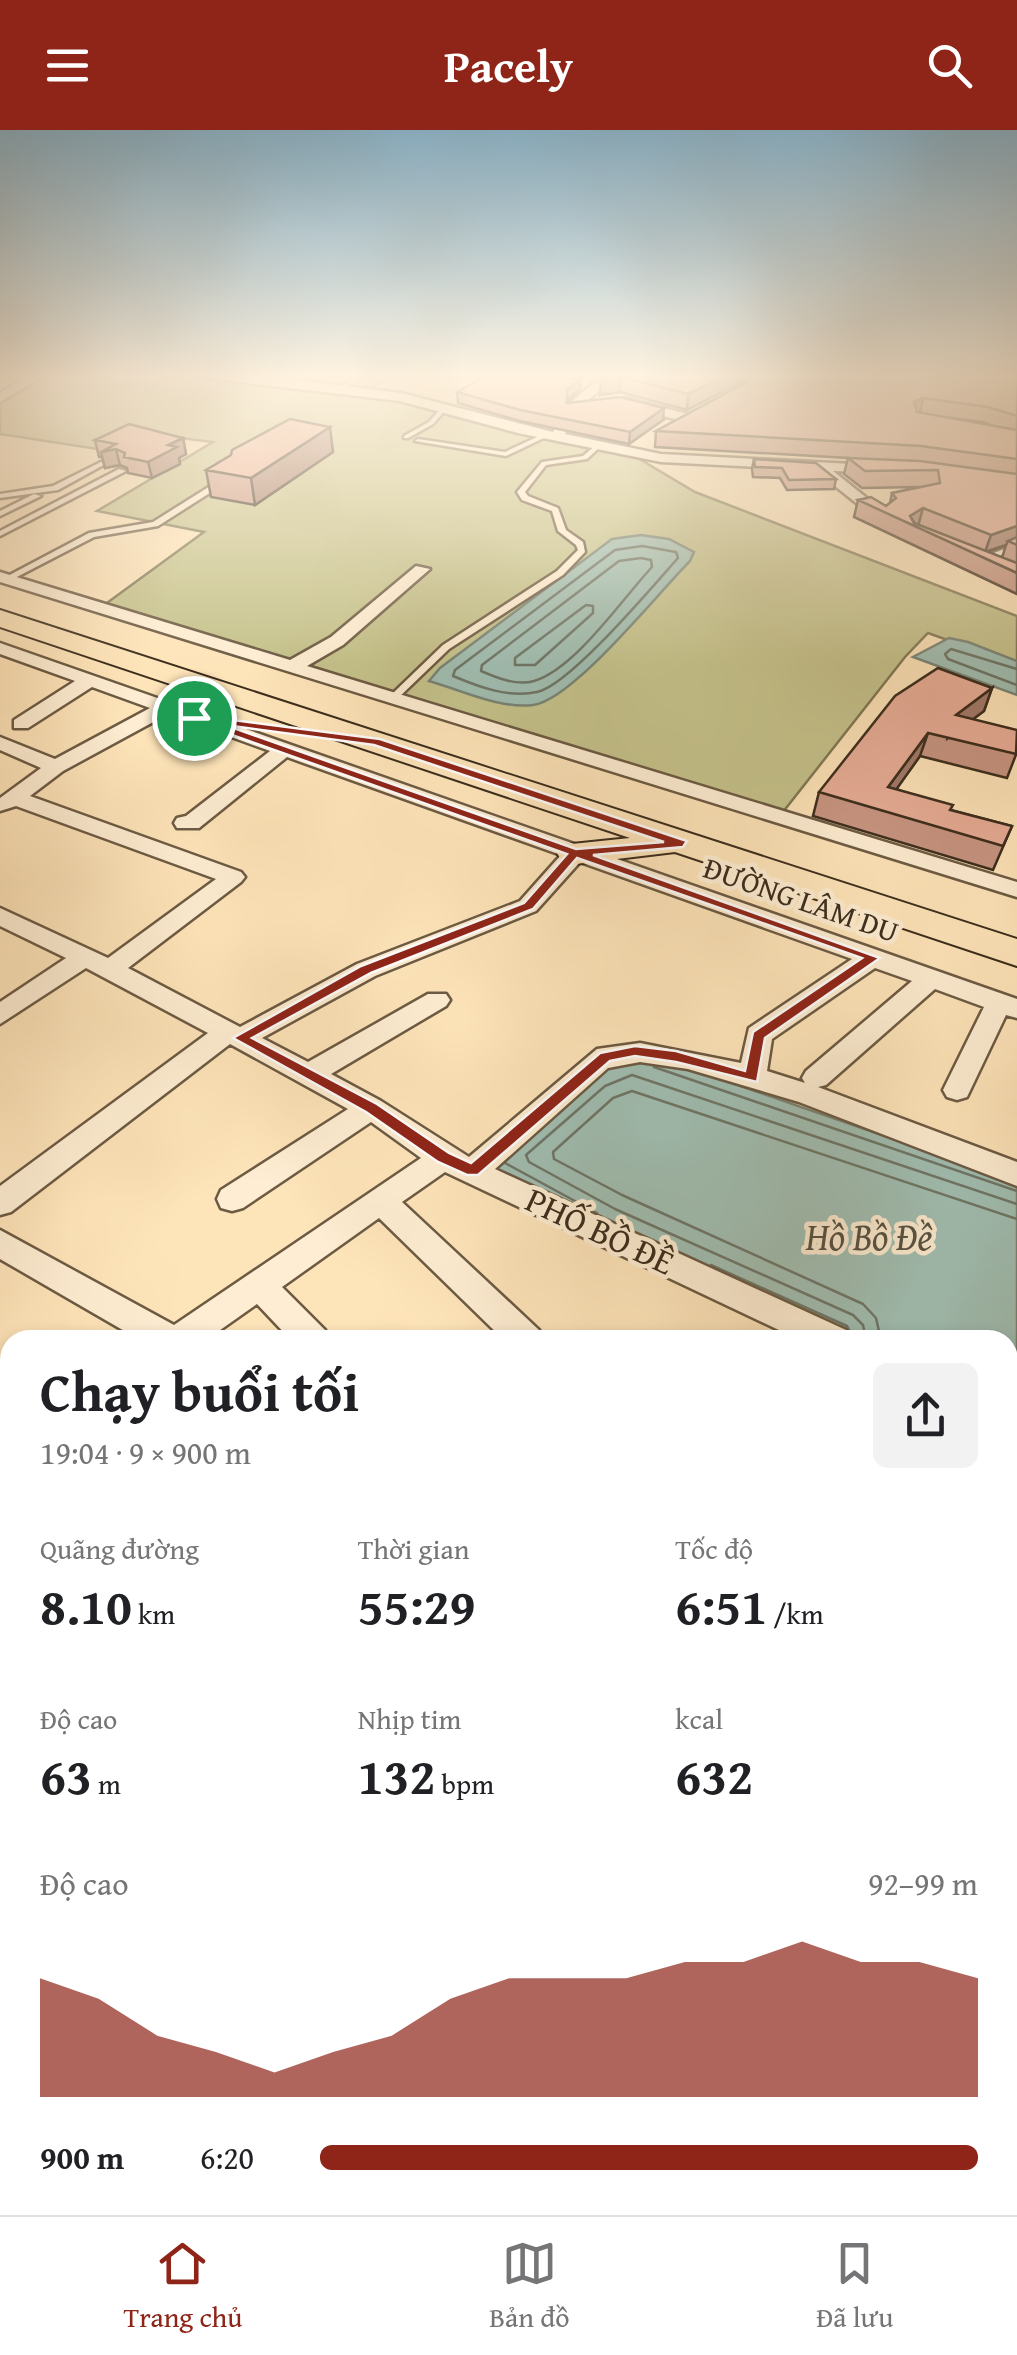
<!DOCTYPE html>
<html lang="vi">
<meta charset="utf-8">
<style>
:root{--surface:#fff;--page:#f2f2f2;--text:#202124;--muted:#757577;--line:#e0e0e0;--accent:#8f2418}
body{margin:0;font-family:"Gentium Book Plus",serif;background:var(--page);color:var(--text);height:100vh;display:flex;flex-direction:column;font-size:38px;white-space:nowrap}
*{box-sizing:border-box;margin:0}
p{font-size:32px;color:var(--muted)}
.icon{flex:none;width:55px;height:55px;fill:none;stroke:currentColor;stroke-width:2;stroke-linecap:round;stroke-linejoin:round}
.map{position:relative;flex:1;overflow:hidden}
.drawer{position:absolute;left:0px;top:1200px;width:1018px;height:885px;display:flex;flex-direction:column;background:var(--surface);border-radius:30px 30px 0 0;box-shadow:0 5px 15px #0003}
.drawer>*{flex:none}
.pin{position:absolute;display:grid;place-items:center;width:85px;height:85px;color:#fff;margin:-42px;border:5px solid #fff;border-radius:50%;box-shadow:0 2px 10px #0007}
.round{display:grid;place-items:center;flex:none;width:105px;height:105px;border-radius:15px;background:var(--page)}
.summary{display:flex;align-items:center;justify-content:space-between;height:170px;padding:0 40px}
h1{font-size:55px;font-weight:600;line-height:75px}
.metrics{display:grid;grid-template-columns:repeat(3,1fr);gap:15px;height:170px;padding:10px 40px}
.metrics div{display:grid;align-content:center}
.metrics b{font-size:50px;font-weight:600}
.metrics small{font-size:28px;font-weight:400}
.metrics p{font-size:28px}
.chart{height:280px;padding:20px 40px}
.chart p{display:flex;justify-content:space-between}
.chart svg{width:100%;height:180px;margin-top:10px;fill:var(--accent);opacity:.7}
ul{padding:0 40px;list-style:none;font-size:32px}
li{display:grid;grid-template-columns:160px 120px 1fr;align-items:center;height:75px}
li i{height:25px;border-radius:12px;background:var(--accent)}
header{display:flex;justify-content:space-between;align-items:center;height:130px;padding:0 40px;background:var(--accent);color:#fff;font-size:45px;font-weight:600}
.dock{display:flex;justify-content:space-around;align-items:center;height:140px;border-top:2px solid var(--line);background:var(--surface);font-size:28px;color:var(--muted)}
.dock a{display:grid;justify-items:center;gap:5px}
.dock .on{color:var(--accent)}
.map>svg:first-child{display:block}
</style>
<header><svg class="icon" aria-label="menu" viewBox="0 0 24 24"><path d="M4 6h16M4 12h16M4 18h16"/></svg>Pacely<svg class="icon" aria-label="search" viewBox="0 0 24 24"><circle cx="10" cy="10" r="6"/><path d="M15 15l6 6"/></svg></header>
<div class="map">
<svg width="1017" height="2085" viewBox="0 0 1017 2085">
<rect width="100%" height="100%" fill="#fee4b9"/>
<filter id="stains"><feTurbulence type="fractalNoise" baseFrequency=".002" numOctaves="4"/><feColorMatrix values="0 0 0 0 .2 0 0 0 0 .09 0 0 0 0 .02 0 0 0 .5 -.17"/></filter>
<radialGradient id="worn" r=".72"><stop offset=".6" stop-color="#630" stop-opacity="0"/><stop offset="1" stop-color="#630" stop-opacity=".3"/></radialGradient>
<path fill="#c5c28b" stroke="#807754" stroke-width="2.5" d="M40,244L231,246L401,267L631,324L695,362L1017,486V535L928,503L905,527L779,687L100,478L204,402L97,381L213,312L138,303L104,320L0,304V268Z
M241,244H397L366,260Z"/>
<path fill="#a0beb2" stroke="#788476" stroke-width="2.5" d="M641,405L669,409L694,422L690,431C658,463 573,570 533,575C499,579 461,560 429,551L440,538L612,409Z
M949,508L968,512L1017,531V565L913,527Z
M654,926L1017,1052V1287L1008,1283V1210H853L605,1099L483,1033L592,937Z"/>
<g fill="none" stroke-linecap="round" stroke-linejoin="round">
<path stroke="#6e7567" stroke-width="2.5" d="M642,416L676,422L678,428C653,456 569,556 537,562C508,568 479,557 453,546L455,540L615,420Z
M641,428L651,430L652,437C623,468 575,539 534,551C517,556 497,548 481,541L482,535L619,431Z
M586,475L593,476V483L535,535H515V528Z
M1017,539L951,519L945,524L948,529L1017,555
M654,937L1017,1061
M505,1033L597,1083
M711,1135L847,1196L854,1210
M866,1210L863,1195L853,1185L615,1079L529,1032L526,1025L605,956L632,945L1017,1074
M881,1210L876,1188L863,1174L622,1065L554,1029L553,1022L613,968L632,961L1017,1089"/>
<defs>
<path id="service" d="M362,244H369L341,260L336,259Z
M442,277L447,278L433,294L408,308H404V306L429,292Z
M548,302L550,305L506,326L415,311L418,309L505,322Z
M596,315L601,316L587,329L546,335L525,362L528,366L558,378L566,400L583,412L585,422L563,445L449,519L396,570H390V566L443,515L557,441L578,420L576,415L558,401L552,381L522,370L517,362L542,332L583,326Z
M101,332L107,333L58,360L0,368V364L53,356Z
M119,339L126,341L0,406V401Z
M223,348L230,350L158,396L94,407L9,451L2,449L89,403L153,392Z
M34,364L41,366L0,386V381Z
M1017,414V419L983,432L976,430Z"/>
<path id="minor" d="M32,244H46L0,272V263Z
M173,244H245L401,263L553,302L569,274L604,244H617L579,279L565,304L661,324L890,336L892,339L885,343L833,341L888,385L875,388L815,340L661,332L518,303L400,271Z
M625,268L695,286L697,289L690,293L621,275L619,272Z
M416,436L430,439L343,515L307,536L1017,752V767L0,452V442L290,530L331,507Z
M0,513L1017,869V888L1006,885L967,967L957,970L947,967L943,960L984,877L935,859L826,955L818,957L1017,1032V1056L799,972L688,939L640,932L608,938L495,1039L846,1200L851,1210H800L445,1042L402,1072L539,1200L544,1210H504L379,1088L282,1157L325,1200L330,1210H291L257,1174L206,1210H140L0,1129V1100L174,1195L421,1028L371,992L243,1078L232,1081L221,1078L217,1069L221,1060L348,979L230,914L11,1082L0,1085V1056L208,903L86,838L0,894V872L66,828L0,796V778L108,828L216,749L16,676L0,681V668L41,638L0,620V607L55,629L150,578L92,557L28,598H14V590L75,551L0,524ZM168,584L270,621L186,686L177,688L174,693L177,698H199L287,627L561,725L520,771L357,834L240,897L128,838L241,752L245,747L241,742L30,666L63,641ZM580,732L852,829L749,898L741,933L640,913L597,919L469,1027L381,971L331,944L446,876L450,870L446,864H428L308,932L262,908L375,846L536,781ZM875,838L912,851L806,941L802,948L805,953L767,941L772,909Z
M1008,1278L1017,1281V1316L1008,1312Z
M10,1329V1368L0,1372V1333Z
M1008,1903L1017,1907V1963L1008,1959Z
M0,1911L10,1915V1990L0,1986Z
M19,2075H73L76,2085H22Z
M784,2075H842L846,2085H789Z"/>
<path id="primary" d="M0,480L1017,809V836L675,722L575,734L562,731L557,723L562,715L630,708L0,497Z"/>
</defs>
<use href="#service" stroke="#6c5a43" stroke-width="5"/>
<use href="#minor" stroke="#6c5a43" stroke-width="5"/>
<use href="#primary" stroke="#3b2c1c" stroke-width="4"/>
<use href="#service" fill="#feedd2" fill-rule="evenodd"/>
<use href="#minor" fill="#feedd2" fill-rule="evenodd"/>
<use href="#primary" fill="#fee4b9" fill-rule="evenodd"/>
</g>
<path fill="#c79481" stroke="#3b2c1c" stroke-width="2.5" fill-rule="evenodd" d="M608,244H1017V464L854,387L858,370L886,376L890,373L892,363L919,357L862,358L844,344L848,328L655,317L656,301L752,249L751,247L687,280L620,262L600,265ZM944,287L983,292L996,297ZM1006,415L1002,428L987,422Z
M581,249L580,259L567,271V273L663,290L629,314L520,291L458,273L457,262Z
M183,308L186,324L179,328L180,334L152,348L128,343L127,338L120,335L105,338L102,327H99L95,310Z
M333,322L255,375L211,367L206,340Z
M754,329L836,349L834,359L787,360L780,348L753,347L752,339Z
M992,558L984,581L973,589L1017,622L1007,648L920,626L896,659L951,680L1012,696L993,740L813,686L819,662Z
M857,2075H1002L1011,2085H865Z"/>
<path fill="#a27869" stroke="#3b2c1c" stroke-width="2.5" d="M730,244H752L751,247L687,280L688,264Z
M621,247L620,262L600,265L601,250Z
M581,249L580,259L567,271V260Z
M923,268L920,283L910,288L914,272Z
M664,278L663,290L629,314L630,302Z
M330,297L333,322L255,375L251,348Z
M183,308L186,324L179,328L180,334L152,348L148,332L168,315Z
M116,319L120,335L105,338L101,322Z
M923,378L918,396L917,397L910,386Z
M1017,396V412L1008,411L1006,415L985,422L991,405Z
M992,558L984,581L948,608L956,585Z
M928,603L920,626L881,681L888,657Z
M0,1453L10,1462V1471L0,1456Z
M10,1698V1710L0,1706Z
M202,2075H217L220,2085H204Z"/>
<path fill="#e7ac96" stroke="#3b2c1c" stroke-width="2.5" d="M489,244H552L581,249L567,260V273L620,267L664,278L630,302L520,280L457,262Z
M608,244H730L688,264L621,247L601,250Z
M757,244H947L958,246L962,244H1017V286L988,277L923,268L914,272L917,282L1017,300V329L921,316L656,301L758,246Z
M290,289L330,297L251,348L206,340L231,325L232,320Z
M129,294L183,308L168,315L177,317L148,332L124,327L125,323L116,319L101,322L116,314L95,310Z
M848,328L920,331L1017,344V396L991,405L923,378L910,386L914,393L1017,433V443L858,370L871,367L886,376L896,368L892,363L940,353L938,340L865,341Z
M754,329L816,333L836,349L789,350L782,338L755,337Z
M1017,407V415L1008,411Z
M938,538L992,558L956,585L1017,600L1016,624L928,603L888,657L953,675L950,680L1012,696L1003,716L819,662L895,566Z
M1017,1310V1426L1008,1438V1322Z
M0,1456L10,1471V1698L0,1706Z
M1008,1605L1017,1614V1851L1008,1867Z
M188,2075H202L204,2085H170Z
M470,2075H656L657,2085H470Z
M864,2075H1002L1011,2085H872Z"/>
<linearGradient id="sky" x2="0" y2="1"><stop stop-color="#8bb8d2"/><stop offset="0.46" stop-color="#fff3e0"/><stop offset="1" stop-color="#fff3e0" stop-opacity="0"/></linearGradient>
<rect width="1017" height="536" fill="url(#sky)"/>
<path fill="#8f2418" stroke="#fff" stroke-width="2.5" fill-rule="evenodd" d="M194,585L380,609L687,711L683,717L593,725L880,828L765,908L757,952L676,932L635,926L610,931L478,1045H467L438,1032L366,982L233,908L361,836L524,773L567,724L190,590ZM225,595L374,615L664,712L576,719ZM577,728L862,828L753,902L745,941L676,921L635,916L600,923L471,1033L449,1023L377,974L252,908L371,843L533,779Z"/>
<g text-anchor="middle" stroke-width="9" stroke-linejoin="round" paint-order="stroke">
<g font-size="30" fill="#3b2c1c" stroke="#feedd2">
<text transform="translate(801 770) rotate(19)" y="10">ĐƯỜNG LÂM DU</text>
</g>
<g font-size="35" fill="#3b2c1c" stroke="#feedd2">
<text transform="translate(600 1101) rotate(25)" y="12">PHỐ BỒ ĐỀ</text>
</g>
<g font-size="38" font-style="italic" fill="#545042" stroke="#feedd2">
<text x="869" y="1120">Hồ Bồ Đề</text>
</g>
</g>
<rect width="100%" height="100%" filter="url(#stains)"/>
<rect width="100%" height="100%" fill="url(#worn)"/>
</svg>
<div class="pin" style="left:194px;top:588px;background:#1e9e55"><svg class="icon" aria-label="arrive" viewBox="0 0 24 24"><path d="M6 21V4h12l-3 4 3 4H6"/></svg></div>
<section class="drawer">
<div class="summary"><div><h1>Chạy buổi tối</h1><p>19:04 · 9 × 900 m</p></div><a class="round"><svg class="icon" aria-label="share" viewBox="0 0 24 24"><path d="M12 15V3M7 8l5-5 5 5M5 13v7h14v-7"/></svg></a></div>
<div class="metrics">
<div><p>Quãng đường</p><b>8.10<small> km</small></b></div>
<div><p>Thời gian</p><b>55:29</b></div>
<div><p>Tốc độ</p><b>6:51<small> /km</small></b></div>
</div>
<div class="metrics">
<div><p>Độ cao</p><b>63<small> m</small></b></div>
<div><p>Nhịp tim</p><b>132<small> bpm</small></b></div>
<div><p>kcal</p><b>632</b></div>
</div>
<div class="chart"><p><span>Độ cao</span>92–99 m</p>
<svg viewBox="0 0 160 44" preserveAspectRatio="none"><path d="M0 44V15L10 20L20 29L30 33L40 38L50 33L60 29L70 20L80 15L90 15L100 15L110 11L120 11L130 6L140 11L150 11L160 15V44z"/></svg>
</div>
<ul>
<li><b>900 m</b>6:20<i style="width:100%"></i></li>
</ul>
</section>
</div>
<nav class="dock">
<a class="on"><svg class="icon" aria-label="home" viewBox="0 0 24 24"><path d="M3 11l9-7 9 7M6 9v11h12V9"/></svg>Trang chủ</a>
<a><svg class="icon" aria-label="map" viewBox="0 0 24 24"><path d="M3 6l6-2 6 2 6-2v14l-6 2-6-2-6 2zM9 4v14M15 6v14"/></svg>Bản đồ</a>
<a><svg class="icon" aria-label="saved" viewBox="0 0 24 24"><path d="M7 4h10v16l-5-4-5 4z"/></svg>Đã lưu</a>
</nav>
